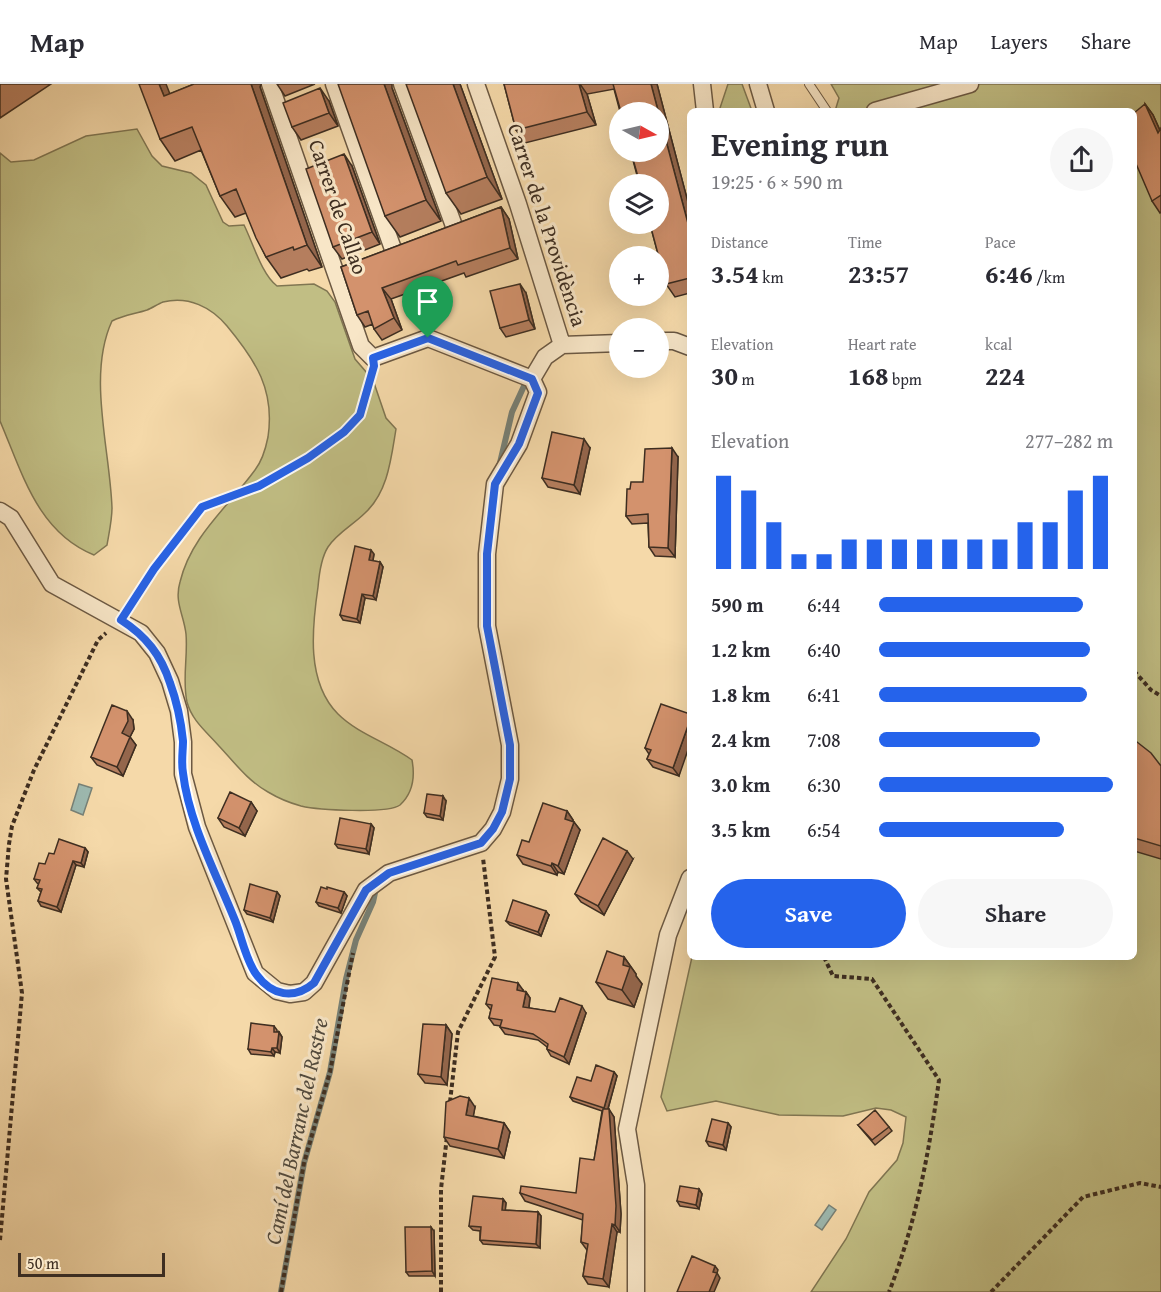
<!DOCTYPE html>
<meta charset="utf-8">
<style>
:root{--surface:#fff;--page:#f7f7f7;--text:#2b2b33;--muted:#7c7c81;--line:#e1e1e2;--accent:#2563eb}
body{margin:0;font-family:"Gentium Book Plus",serif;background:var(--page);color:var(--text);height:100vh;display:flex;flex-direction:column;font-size:22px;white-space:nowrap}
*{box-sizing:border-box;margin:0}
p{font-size:20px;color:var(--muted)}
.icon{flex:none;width:33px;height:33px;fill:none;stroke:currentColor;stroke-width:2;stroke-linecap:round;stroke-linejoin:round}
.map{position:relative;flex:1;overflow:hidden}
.details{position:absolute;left:687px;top:24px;width:450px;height:852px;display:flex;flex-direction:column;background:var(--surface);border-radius:9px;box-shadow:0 6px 24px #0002}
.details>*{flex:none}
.needle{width:39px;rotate:98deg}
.controls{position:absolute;left:609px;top:18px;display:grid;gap:12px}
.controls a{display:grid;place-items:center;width:60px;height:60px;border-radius:50%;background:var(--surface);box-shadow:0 6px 24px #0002;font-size:30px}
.scale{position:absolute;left:18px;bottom:15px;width:147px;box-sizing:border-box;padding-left:6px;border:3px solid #3e2e21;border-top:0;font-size:16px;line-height:21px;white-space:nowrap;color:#3e2e21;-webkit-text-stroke:4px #f8e6c7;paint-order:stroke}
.pin{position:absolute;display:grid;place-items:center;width:51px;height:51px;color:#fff;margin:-62px -26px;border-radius:50% 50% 50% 0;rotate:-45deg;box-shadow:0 0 6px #0007}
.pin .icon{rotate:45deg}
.round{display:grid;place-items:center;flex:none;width:63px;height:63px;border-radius:32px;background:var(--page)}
.head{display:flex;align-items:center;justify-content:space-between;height:102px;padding:0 24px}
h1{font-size:33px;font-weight:700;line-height:45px}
.metrics{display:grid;grid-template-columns:repeat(3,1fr);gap:9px;height:102px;padding:6px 24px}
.metrics div{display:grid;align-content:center}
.metrics b{font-size:26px;font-weight:700}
.metrics small{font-size:16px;font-weight:400}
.metrics p{font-size:16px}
.chart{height:168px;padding:12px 24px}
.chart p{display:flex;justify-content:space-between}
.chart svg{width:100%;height:108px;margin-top:6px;stroke:var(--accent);stroke-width:6}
.action{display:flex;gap:12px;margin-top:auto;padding:12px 24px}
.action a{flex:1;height:69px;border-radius:36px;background:var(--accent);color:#fff;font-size:24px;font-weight:700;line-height:69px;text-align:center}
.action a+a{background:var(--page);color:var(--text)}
ul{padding:0 24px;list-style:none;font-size:20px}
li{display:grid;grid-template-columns:96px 72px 1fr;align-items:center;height:45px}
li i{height:15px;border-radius:8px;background:var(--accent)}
header{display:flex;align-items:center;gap:36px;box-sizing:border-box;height:84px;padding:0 30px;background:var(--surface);border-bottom:2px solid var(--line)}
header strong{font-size:28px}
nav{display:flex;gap:33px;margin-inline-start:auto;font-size:21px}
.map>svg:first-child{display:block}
</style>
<header>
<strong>Map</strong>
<nav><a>Map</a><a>Layers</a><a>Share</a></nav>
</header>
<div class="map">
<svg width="1161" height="1208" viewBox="0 0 1161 1208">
<rect width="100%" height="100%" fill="#f5d9a9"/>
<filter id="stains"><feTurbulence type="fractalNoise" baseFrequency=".00333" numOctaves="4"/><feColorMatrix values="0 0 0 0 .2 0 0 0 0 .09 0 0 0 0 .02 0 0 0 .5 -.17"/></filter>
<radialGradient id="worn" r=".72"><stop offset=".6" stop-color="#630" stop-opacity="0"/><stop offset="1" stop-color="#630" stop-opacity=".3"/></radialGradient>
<path fill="#c1be84" stroke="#807652" stroke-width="1.5" d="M728,0H742L752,27H719Z
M831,0H1161V1208H811L846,1155L869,1108L897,1076L903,1059L906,1033L891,1026L876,1024L843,1032L779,1031L716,1017L667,1027L661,1013L692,873H1134V27H835L839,14Z
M137,45L152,72L162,82L191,89L206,101L223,138L229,142L244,141C253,159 262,191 277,202L314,200L327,207L335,218L355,275L373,296L386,334L396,345C391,375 388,408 365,429C353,441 337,449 328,463C321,474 319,491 318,503C312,544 306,598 338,630C358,650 389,659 412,676C415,692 414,708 400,721C388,730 318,726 301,722C290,719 278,714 268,708C248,697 234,678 219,662C207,648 192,637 187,618C182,596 188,573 186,550C184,531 174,518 180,498C191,452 228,423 255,386C262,377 266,363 268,353C275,306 256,277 227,242C211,223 189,212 163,218C158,220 152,224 147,226C135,230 124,231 112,237C87,291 110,365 112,424C112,436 109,449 107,461L94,471C37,448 22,388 0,337V69L11,78L34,76L86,52Z"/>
<path fill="#9db9b0" stroke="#778177" stroke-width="1.5" d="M79,700L92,704L83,731L71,726Z
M829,1121L836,1126L822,1146L815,1141Z"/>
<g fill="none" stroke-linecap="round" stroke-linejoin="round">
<path stroke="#778177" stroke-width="6" d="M499,383L512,328L524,302
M281,1208L304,1079L330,988L346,895L356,856L373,818L376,804"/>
<defs>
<path id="lane" d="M809,0L827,27"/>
<path id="street" d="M270,0L361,262L373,274L428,254L532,295
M334,0L393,165
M402,0L454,142
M476,0L518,120L562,261
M702,0L705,27
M758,0L766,27
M875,27L970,0
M658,257H674L690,263
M562,261L620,259
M0,427L11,434L52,500L141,549L157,569L170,597L179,627L183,658V690L197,743L255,889L277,907L290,910L304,908L314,899L366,806L389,789L481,759L493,745L502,728L510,695V661L487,542V470L495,400L519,360L538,308L532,295L545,273L562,261
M636,1208V1101L627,1045L668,851L690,794"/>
</defs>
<use href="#lane" stroke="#6c5943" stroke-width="10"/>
<use href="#street" stroke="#6c5943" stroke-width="19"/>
<path stroke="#3e2e21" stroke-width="4" stroke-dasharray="4.5 3" stroke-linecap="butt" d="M129,524L154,485L202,423L259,402L308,374L344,348L360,331L372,290
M1134,587L1151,606L1161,612
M824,873L833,892L872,895L939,996C929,1069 916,1139 889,1208
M450,1018L458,948L495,873L483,774
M0,1156L22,909L6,795L9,760L12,742L34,686L98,556L106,549
M281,1208L304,1079L330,988L353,869
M441,1208V1105L447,1052
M991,1208L1083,1113L1140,1099L1161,1103"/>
<use href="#lane" stroke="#f8e6c7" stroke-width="8"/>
<use href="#street" stroke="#f8e6c7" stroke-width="16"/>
</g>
<path fill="#b57e5e" stroke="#3e2e21" stroke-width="1.5" d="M0,0H51L0,34Z
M194,0H261L260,3L322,183L309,187L307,185L281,194L266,173L246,129L235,133L220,112L201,66L175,77L160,55L170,10Z
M277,0H315L285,12Z
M460,0L502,115L461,130L446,109Z
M504,0H657L690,126V209L675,213L666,200L614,5L587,10L596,41L525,59L516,46Z
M392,4L441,137L400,153L385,132Z
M329,17L338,42L301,56L292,43Z
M1145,20L1153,31L1160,46L1161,44V128L1160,129L1152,117Z
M352,82L380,160L342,175L333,163Z
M501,123L509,135L518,175L466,193L464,189L391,215L402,246L382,256L374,245L373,240L365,243L357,231L341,183Z
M526,209L535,245L506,253L500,244Z
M590,364L580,410L548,403L542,394Z
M678,373L675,473L655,472L649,463L648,439L632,440L626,432L630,405L643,398Z
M374,470L373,477L380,478L383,483L376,516L365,514L360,539L343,536L340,531Z
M690,630L679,692L653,683L647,675L649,670L645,664Z
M133,636L134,645L130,653L136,661L123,692L97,681L91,673Z
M1134,659L1161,682V775L1134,767Z
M446,717L443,736L427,733L424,729Z
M251,718L257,727L245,752L224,743L218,734Z
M567,727L573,736V737L580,746L564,790L558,788L557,791L523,780L517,771L529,758Z
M371,740L374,744L369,770L338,764L335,760Z
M85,764L88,768L84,783L76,781L61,828L41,822L38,817L41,808L37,804L39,800L37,799L34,795L54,770Z
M633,775L604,831L581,818L575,810Z
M327,805L344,808L347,812L341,829L319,822L316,818Z
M277,808L280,812L273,838L247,830L244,826Z
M549,831L541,852L510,841L506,837Z
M624,873L636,890V892L642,900L634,923L608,915L596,898Z
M523,906V907L526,908L530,914L529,924L555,928L586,929L569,980L551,972L547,965V963L538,956L505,950L500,943L501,942L494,941L489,934L491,926L486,920Z
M446,941L452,950L447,1001L425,999L418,990Z
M274,942L277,946V948H279L282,953L280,969L275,968L274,972L251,970L248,965Z
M614,988L617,992L608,1025L614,1033L621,1130L620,1148H617L609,1203L588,1200L583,1192L587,1166L581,1158L583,1136L525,1117L520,1109H576L594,1076L602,1027L573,1017L570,1013L591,997Z
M475,1023L473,1032L504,1039L510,1048L504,1074L450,1062L444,1053Z
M728,1039L731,1043L726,1066L709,1062L706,1057Z
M858,1041L889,1043L892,1047L875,1061Z
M699,1105L702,1110L699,1125L680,1122L677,1117Z
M503,1115L506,1119L505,1126L538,1128L541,1132L540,1164L483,1160L480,1156V1147L473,1146L469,1142Z
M434,1147L435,1192H409L406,1188Z"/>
<path fill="#94664c" stroke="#3e2e21" stroke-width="1.5" d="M159,0H166L179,33L164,12Z
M251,0H261L260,3L322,183L307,161Z
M384,0H392V4L441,137L426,116Z
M453,0H460L502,115L487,93Z
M579,0H580L587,10L596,41L587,28Z
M651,0H657L690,126V147Z
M320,4L329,17L338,42L329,29Z
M1145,20L1153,31L1161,49H1158Z
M344,70L352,82L380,160L372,148Z
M501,123L509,135L518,175L510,164Z
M520,200L526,209L535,245L529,236Z
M382,204L391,215L402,246L394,234Z
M584,355L590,364L580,410L574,401Z
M672,364L678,373L675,473L668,464Z
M371,466L374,470L372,481L369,476Z
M380,478L383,483L376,516L373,512Z
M362,510L365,514L360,539L357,535Z
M127,627L133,636L134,645L130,653L136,661L123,692L117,683L122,649Z
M690,636V660L679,692L673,684Z
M443,712L446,717L443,736L440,732Z
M251,718L257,727L245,752L239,744Z
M567,727L573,736L571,743L565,735Z
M574,738L580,746L564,790L558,782Z
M371,740L374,744L369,770L366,765Z
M85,764L88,768L84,783L81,779Z
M627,767L633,775L604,831L598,822Z
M73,777L76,781L61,828L57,823Z
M552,779L558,788L557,791L551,782Z
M277,808L280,812L273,838L270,834Z
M344,808L347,812L341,829L338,824Z
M546,827L549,831L541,852L538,848Z
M624,873L636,890V892L642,900L634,923L622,906L623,881Z
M518,899L523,906L522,913L517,906Z
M526,908L530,914L528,929L523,923Z
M582,922L586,929L569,980L564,973Z
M446,941L452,950L447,1001L441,993Z
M279,948L282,953L280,969L277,964Z
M272,964L275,968L274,972L271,968Z
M614,988L617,992L607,1028L604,1024Z
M469,1014L475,1023L472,1040L466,1031Z
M609,1025L614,1033L621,1130L620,1148L615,1141Z
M504,1039L510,1048L504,1074L498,1065Z
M728,1039L731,1043L726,1066L723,1061Z
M699,1105L702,1110L699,1125L696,1121Z
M503,1115L506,1119L505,1130L502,1126Z
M538,1128L541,1132L540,1164L536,1160Z
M612,1140L617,1148L609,1203L603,1195Z
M431,1143L434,1147L435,1192L432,1187Z
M715,1182L718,1186L717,1189L720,1194L714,1208H709L713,1188Z"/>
<path fill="#d3926d" stroke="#3e2e21" stroke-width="1.5" d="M139,0H159L164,12L194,0H251L307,161L294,166L293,163L266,173L256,154L236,105L220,112L192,43L160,55Z
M338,0H384L426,116L385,132Z
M406,0H453L487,93L446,109Z
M504,0H579L587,28L516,46Z
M613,0H651L690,147V194L666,200L650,140H658V100H640L631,68H658V28H621Z
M320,4L329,29L292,43L283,19Z
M1145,20L1158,49L1161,44V111L1152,117L1134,75V29Z
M344,70L372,148L333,163L306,85Z
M501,123L510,164L458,181L456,177L382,204L394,234L374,245L368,227L357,231L341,183Z
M520,200L529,236L500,244L490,207Z
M552,348L584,355L574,401L542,394Z
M672,364L668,464L649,463L648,430L626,432L627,405H630L631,398H643L645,365Z
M355,462L371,466L369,476L380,478L373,512L362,510L357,535L340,531Z
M661,620L690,630V636L673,684L647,675L651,666L645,664Z
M112,621L127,627L128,637L122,649L130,653L117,683L91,673Z
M1137,658L1151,669L1161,682V762L1134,754V659Z
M230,708L251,718L239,744L218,734Z
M427,710L443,712L440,732L424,729Z
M543,719L567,727L565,735L574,738L558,782L552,779L551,782L517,771L522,756L529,758Z
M340,734L371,740L366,765L335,760Z
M603,754L627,767L598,822L575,810Z
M59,755L85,764L81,779L73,777L57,823L38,817L42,805L37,804L40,796L34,795L39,779L45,780L49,769L54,770Z
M250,800L277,808L270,834L244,826Z
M321,803L327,805V803L344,808L338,824L316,818Z
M513,816L546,827L538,848L506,837Z
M607,867L624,873L623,881L630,883L622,906L596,898Z
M492,894L518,899L517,906L526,908L523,923L555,928L560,914L582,922L564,973L547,965L548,960L533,950L500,943L502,936L489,934L492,921L486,920Z
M251,939L274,942V948H279L277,964H272L271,968L248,965Z
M423,940L446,941L441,993L418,990Z
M596,981L614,988L604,1024L570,1013L577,993L591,997Z
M460,1012L469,1014L466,1031L504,1039L498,1065L444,1053L446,1018Z
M603,1025H609L616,1122L615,1141L612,1140L603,1195L583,1192L588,1160L581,1158L583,1130L520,1109L521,1102L576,1109L580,1074L594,1076Z
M875,1026L889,1043L872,1056L858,1041Z
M712,1035L728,1039L723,1061L706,1057Z
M680,1102L699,1105L696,1121L677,1117Z
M473,1112L503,1115L502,1126L538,1128L536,1160L480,1156L481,1143L469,1142Z
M405,1143H431L432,1187L406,1188Z
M692,1172L715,1182L713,1188L717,1189L709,1208H677Z"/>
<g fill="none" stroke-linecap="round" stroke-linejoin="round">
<defs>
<path id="route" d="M428,254L532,295L538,309L519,360L495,400L487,470V542L510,661V695L502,728L493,745L481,759L389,789L366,806L314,899C294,916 272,912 256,890C246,876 242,855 236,839C217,791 189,740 183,689C181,678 183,667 183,657C181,637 177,618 170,599C161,571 146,552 121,536L154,485L202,423L259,402L308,374L344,348L360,331L374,282L373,274Z"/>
</defs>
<use href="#route" stroke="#fff" stroke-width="12"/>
<use href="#route" stroke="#2563eb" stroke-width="8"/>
</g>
<g text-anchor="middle" stroke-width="6" stroke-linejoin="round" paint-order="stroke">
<g font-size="21" fill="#3e2e21" stroke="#f8e6c7">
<text transform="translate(338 123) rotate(71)" y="7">Carrer de Callao</text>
<text transform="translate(547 141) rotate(72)" y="7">Carrer de la Providència</text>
</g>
<g font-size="22" font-style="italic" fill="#514a3e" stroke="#f8e6c7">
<text transform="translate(296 1047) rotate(-78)" y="8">Camí del Barranc del Rastre</text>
</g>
</g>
<rect width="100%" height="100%" filter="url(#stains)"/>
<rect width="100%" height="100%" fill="url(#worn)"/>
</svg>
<div class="controls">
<a><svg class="needle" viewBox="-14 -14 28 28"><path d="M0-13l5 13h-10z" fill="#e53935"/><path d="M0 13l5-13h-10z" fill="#7c7c81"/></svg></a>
<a><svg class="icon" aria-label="layers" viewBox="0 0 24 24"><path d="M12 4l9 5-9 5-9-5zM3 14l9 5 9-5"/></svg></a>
<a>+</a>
<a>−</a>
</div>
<div class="scale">50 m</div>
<div class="pin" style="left:428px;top:254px;background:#1e9e55"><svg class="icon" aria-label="arrive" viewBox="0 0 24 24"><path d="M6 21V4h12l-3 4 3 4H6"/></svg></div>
<section class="details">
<div class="head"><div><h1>Evening run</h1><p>19:25 · 6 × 590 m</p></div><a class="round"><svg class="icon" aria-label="share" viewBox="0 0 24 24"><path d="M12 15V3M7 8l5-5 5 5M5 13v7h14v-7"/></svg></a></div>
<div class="metrics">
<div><p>Distance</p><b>3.54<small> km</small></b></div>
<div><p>Time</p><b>23:57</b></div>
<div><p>Pace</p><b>6:46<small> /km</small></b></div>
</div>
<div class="metrics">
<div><p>Elevation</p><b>30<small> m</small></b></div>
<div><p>Heart rate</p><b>168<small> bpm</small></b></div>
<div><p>kcal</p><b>224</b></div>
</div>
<div class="chart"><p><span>Elevation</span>277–282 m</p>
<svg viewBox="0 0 160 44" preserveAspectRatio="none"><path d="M5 44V6M15 44V12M25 44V25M35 44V38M45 44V38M55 44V32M65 44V32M75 44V32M85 44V32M95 44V32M105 44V32M115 44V32M125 44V25M135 44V25M145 44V12M155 44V6"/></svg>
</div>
<ul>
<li><b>590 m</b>6:44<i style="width:87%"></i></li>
<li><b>1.2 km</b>6:40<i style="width:90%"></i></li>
<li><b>1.8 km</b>6:41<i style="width:89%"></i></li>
<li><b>2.4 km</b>7:08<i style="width:69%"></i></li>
<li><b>3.0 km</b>6:30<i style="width:100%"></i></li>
<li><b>3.5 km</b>6:54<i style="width:79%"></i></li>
</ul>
<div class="action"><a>Save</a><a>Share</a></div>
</section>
</div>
